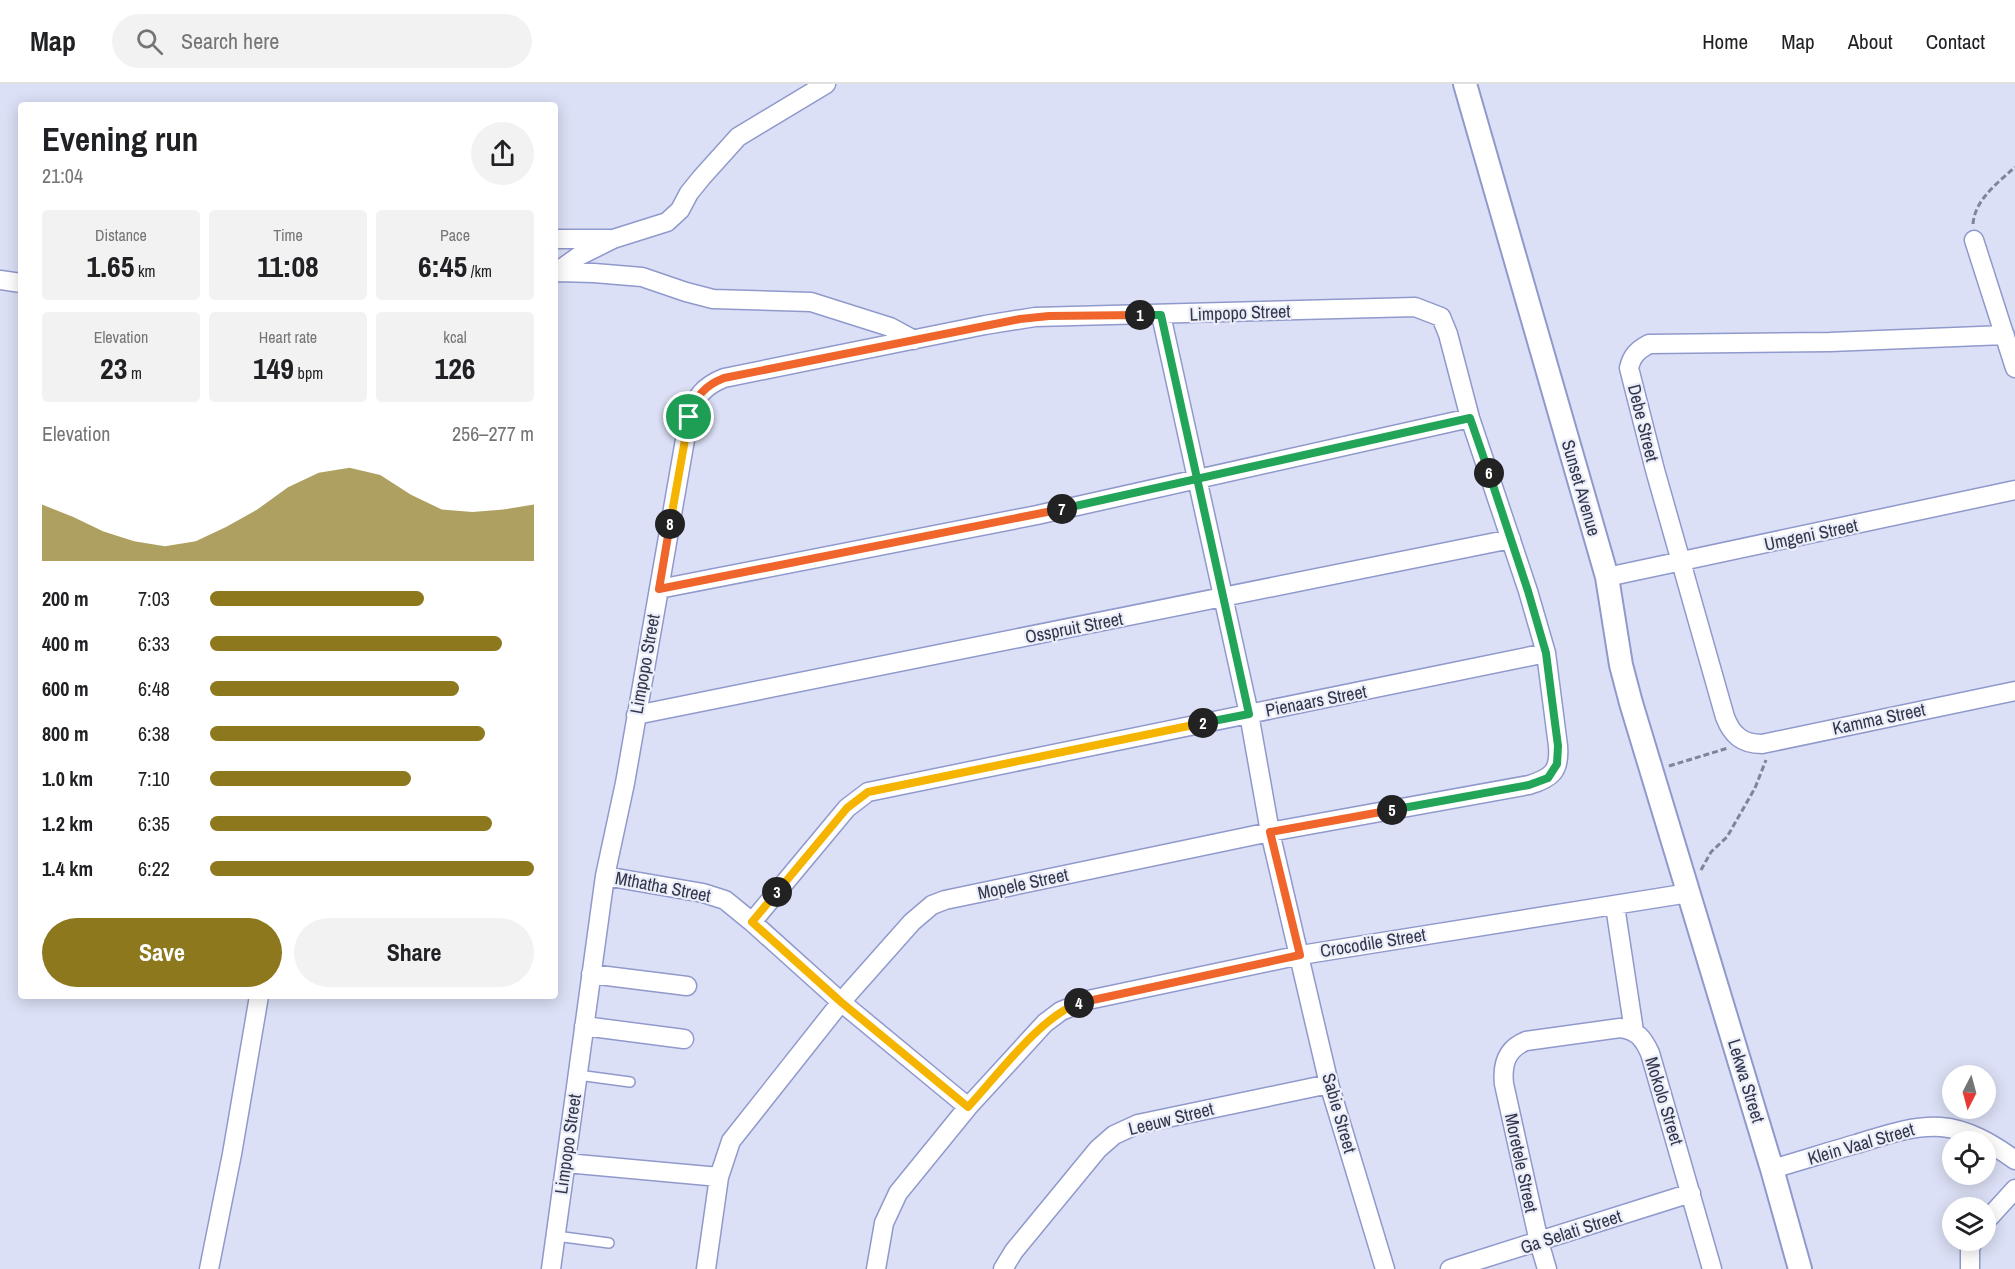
<!DOCTYPE html>
<meta charset="utf-8">
<style>
:root{--surface:#fff;--page:#f2f2f2;--text:#202124;--muted:#757577;--line:#e0e0e0;--accent:#8d781d}
body{margin:0;font-family:"Archivo Narrow",sans-serif;background:var(--page);color:var(--text);height:100vh;display:flex;flex-direction:column;font-size:22px;white-space:nowrap}
*{box-sizing:border-box;margin:0}
p{font-size:20px;color:var(--muted)}
.icon{flex:none;width:33px;height:33px;fill:none;stroke:currentColor;stroke-width:2;stroke-linecap:round;stroke-linejoin:round}
.map{position:relative;flex:1;overflow:hidden}
.side{position:absolute;left:18px;top:18px;width:540px;height:897px;display:flex;flex-direction:column;background:var(--surface);border-radius:6px;box-shadow:0 3px 15px #0003}
.side>*{flex:none}
.needle{width:39px;rotate:186deg}
.buttons{position:absolute;left:1942px;top:981px;display:grid;gap:12px}
.buttons a{display:grid;place-items:center;width:54px;height:54px;border-radius:50%;background:var(--surface);box-shadow:0 3px 15px #0003;font-size:30px}
.pin{position:absolute;display:grid;place-items:center;width:51px;height:51px;color:#fff;margin:-26px;border:3px solid #fff;border-radius:50%;box-shadow:0 2px 6px #0007}
.km{position:absolute;width:30px;height:30px;margin:-15px;border-radius:50%;background:#222;color:#fff;font-size:16px;line-height:30px;text-align:center}
.round{display:grid;place-items:center;flex:none;width:63px;height:63px;border-radius:32px;background:var(--page)}
.headline{display:flex;align-items:center;justify-content:space-between;height:102px;padding:0 24px}
h1{font-size:33px;font-weight:700;line-height:45px}
.figures{display:grid;grid-template-columns:repeat(3,1fr);gap:9px;height:102px;padding:6px 24px}
.figures div{display:grid;align-content:center;border-radius:6px;background:var(--page);text-align:center}
.figures b{font-size:30px;font-weight:700}
.figures small{font-size:16px;font-weight:400}
.figures p{font-size:16px}
.chart{height:168px;padding:12px 24px}
.chart p{display:flex;justify-content:space-between}
.chart svg{width:100%;height:108px;margin-top:6px;fill:var(--accent);opacity:.7}
.action{display:flex;gap:12px;margin-top:auto;padding:12px 24px}
.action a{flex:1;height:69px;border-radius:36px;background:var(--accent);color:#fff;font-size:24px;font-weight:700;line-height:69px;text-align:center}
.action a+a{background:var(--page);color:var(--text)}
ul{padding:0 24px;list-style:none;font-size:20px}
li{display:grid;grid-template-columns:96px 72px 1fr;align-items:center;height:45px}
li i{height:15px;border-radius:8px;background:var(--accent)}
header{display:flex;align-items:center;gap:36px;box-sizing:border-box;height:84px;padding:0 30px;background:var(--surface);border-bottom:2px solid var(--line)}
header strong{font-size:28px}
nav{display:flex;gap:33px;margin-inline-start:auto;font-size:21px}
.search{width:420px;height:54px;background:var(--page);display:flex;align-items:center;gap:15px;box-sizing:border-box;padding:0 21px;border-radius:33px;color:var(--muted);font-size:22px}
.map>svg:first-child{display:block}
</style>
<header>
<strong>Map</strong>
<div class="search"><svg class="icon" aria-label="search" viewBox="0 0 24 24"><circle cx="10" cy="10" r="6"/><path d="M15 15l6 6"/></svg>Search here</div>
<nav><a>Home</a><a>Map</a><a>About</a><a>Contact</a></nav>
</header>
<div class="map">
<svg width="2015" height="1185" viewBox="0 0 2015 1185">
<rect width="100%" height="100%" fill="#dbe0f6"/>
<g fill="none" stroke-linecap="round" stroke-linejoin="round">
<defs>
<path id="service" d="M578,991L630,998
M556,1152L609,1159"/>
<path id="minor" d="M555,155H610
M1974,156L2015,284
M557,188L594,189L642,193L686,208L713,215L811,218L890,243L914,256
M555,189L579,172L613,155L667,138L680,126L689,109L702,93L738,53L826,0
M0,196L21,199
M1161,231L1249,630L1270,748L1329,1000L1385,1185
M2005,251L1830,258L1649,260C1638,266 1632,271 1629,284L1655,386L1725,633C1732,651 1742,660 1762,660L2015,607
M1607,493L2015,406
M659,505L1037,431L1470,334
M636,631L1511,455
M605,792L703,809L725,816L752,838L841,918L968,1023
M1615,822L1634,947
M752,838L847,724L868,708L1546,569
M591,890L687,902
M584,942L684,955
M566,1079L719,1093
M1772,1085C1800,1077 1828,1068 1856,1060C1883,1052 1912,1041 1941,1043C1968,1045 1993,1060 2015,1076
M1986,1137L2015,1105
M209,1185L232,1070L259,912
M551,1185L605,792L625,699L689,333C696,312 704,302 724,294L985,241L1035,233L1415,223L1441,233L1448,250L1470,334L1528,507L1546,569L1558,662C1560,687 1552,694 1529,701L1270,748L945,816L932,821L912,838L841,918L731,1057L719,1093L706,1185
M876,1185L884,1139L898,1109L968,1023L1045,939L1061,927L1088,916L1301,871L1689,809
M1003,1185L1014,1167L1098,1065L1114,1051L1138,1040L1329,1000
M1450,1185L1691,1109
M1547,1185L1539,1158L1504,1000C1502,981 1506,965 1526,957L1620,944C1637,946 1643,954 1650,969L1712,1185
M1970,1185V1166L1973,1156"/>
<path id="tertiary" d="M1465,0L1607,493L1621,581L1631,619L1772,1085L1800,1185"/>
</defs>
<use href="#service" stroke="#9099cb" stroke-width="12"/>
<use href="#minor" stroke="#9099cb" stroke-width="21"/>
<use href="#tertiary" stroke="#9099cb" stroke-width="26"/>
<path stroke="#80849a" stroke-width="3" stroke-dasharray="6 3" stroke-linecap="butt" d="M1973,140C1975,115 1998,99 2015,83
M1669,682L1728,664
M1701,786L1711,768L1727,753L1755,704L1766,676"/>
<use href="#service" stroke="#fff" stroke-width="9"/>
<use href="#minor" stroke="#fff" stroke-width="18"/>
<use href="#tertiary" stroke="#fff" stroke-width="22"/>
</g>
<g fill="none" stroke-linecap="round" stroke-linejoin="round">
<defs>
<path id="split-1" d="M689,333C696,312 704,302 724,294L1020,235L1049,232L1140,231"/>
<path id="split-2" d="M1140,231H1161L1249,630L1203,639"/>
<path id="split-3" d="M777,808L847,724L868,708L1203,639"/>
<path id="split-4" d="M777,808L752,838L841,918L968,1023C996,993 1041,932 1079,919"/>
<path id="split-5" d="M1079,919L1300,871L1270,748L1392,726"/>
<path id="split-6" d="M1392,726L1529,701L1548,694L1557,680L1558,662L1552,616L1546,569L1528,507L1489,389"/>
<path id="split-7" d="M1062,425L1470,334L1489,389"/>
<path id="split-8" d="M670,440L659,505L1062,425"/>
<path id="split-9" d="M670,440L689,333"/>
</defs>
<use href="#split-1" stroke="#fff" stroke-width="12"/>
<use href="#split-2" stroke="#fff" stroke-width="12"/>
<use href="#split-3" stroke="#fff" stroke-width="12"/>
<use href="#split-4" stroke="#fff" stroke-width="12"/>
<use href="#split-5" stroke="#fff" stroke-width="12"/>
<use href="#split-6" stroke="#fff" stroke-width="12"/>
<use href="#split-7" stroke="#fff" stroke-width="12"/>
<use href="#split-8" stroke="#fff" stroke-width="12"/>
<use href="#split-9" stroke="#fff" stroke-width="12"/>
<use href="#split-1" stroke="#f0652b" stroke-width="8"/>
<use href="#split-2" stroke="#22a559" stroke-width="8"/>
<use href="#split-3" stroke="#f5b400" stroke-width="8"/>
<use href="#split-4" stroke="#f5b400" stroke-width="8"/>
<use href="#split-5" stroke="#f0652b" stroke-width="8"/>
<use href="#split-6" stroke="#22a559" stroke-width="8"/>
<use href="#split-7" stroke="#22a559" stroke-width="8"/>
<use href="#split-8" stroke="#f0652b" stroke-width="8"/>
<use href="#split-9" stroke="#f5b400" stroke-width="8"/>
</g>
<g text-anchor="middle" stroke-width="4.5" stroke-linejoin="round" paint-order="stroke">
<g font-size="18" fill="#33374c" stroke="#ebeef9">
<text transform="translate(1240 229) rotate(-2)" y="6">Limpopo Street</text>
<text transform="translate(1643 339) rotate(76)" y="6">Debe Street</text>
<text transform="translate(1581 404) rotate(74)" y="6">Sunset Avenue</text>
<text transform="translate(1811 451) rotate(-12)" y="6">Umgeni Street</text>
<text transform="translate(1074 544) rotate(-11)" y="6">Osspruit Street</text>
<text transform="translate(645 580) rotate(-80)" y="6">Limpopo Street</text>
<text transform="translate(1316 617) rotate(-11)" y="6">Pienaars Street</text>
<text transform="translate(1879 635) rotate(-12)" y="6">Kamma Street</text>
<text transform="translate(1023 800) rotate(-12)" y="6">Mopele Street</text>
<text transform="translate(663 803) rotate(11)" y="6">Mthatha Street</text>
<text transform="translate(1373 859) rotate(-9)" y="6">Crocodile Street</text>
<text transform="translate(1746 997) rotate(73)" y="6">Lekwa Street</text>
<text transform="translate(1664 1017) rotate(73)" y="6">Mokolo Street</text>
<text transform="translate(1339 1029) rotate(74)" y="6">Sabie Street</text>
<text transform="translate(1171 1035) rotate(-14)" y="6">Leeuw Street</text>
<text transform="translate(568 1060) rotate(-82)" y="6">Limpopo Street</text>
<text transform="translate(1861 1060) rotate(-16)" y="6">Klein Vaal Street</text>
<text transform="translate(1521 1079) rotate(78)" y="6">Moretele Street</text>
<text transform="translate(1571 1148) rotate(-18)" y="6">Ga Selati Street</text>
</g>
</g>
</svg>
<div class="buttons">
<a><svg class="needle" viewBox="-14 -14 28 28"><path d="M0-13l5 13h-10z" fill="#e53935"/><path d="M0 13l5-13h-10z" fill="#757577"/></svg></a>
<a><svg class="icon" aria-label="locate" viewBox="0 0 24 24"><circle cx="12" cy="12" r="6"/><path d="M12 2v4M12 18v4M2 12h4M18 12h4"/></svg></a>
<a><svg class="icon" aria-label="layers" viewBox="0 0 24 24"><path d="M12 4l9 5-9 5-9-5zM3 14l9 5 9-5"/></svg></a>
</div>
<div class="pin" style="left:689px;top:333px;background:#1e9e55"><svg class="icon" aria-label="arrive" viewBox="0 0 24 24"><path d="M6 21V4h12l-3 4 3 4H6"/></svg></div>
<b class="km" style="left:1140px;top:231px">1</b>
<b class="km" style="left:1203px;top:639px">2</b>
<b class="km" style="left:777px;top:808px">3</b>
<b class="km" style="left:1079px;top:919px">4</b>
<b class="km" style="left:1392px;top:726px">5</b>
<b class="km" style="left:1489px;top:389px">6</b>
<b class="km" style="left:1062px;top:425px">7</b>
<b class="km" style="left:670px;top:440px">8</b>
<section class="side">
<div class="headline"><div><h1>Evening run</h1><p>21:04</p></div><a class="round"><svg class="icon" aria-label="share" viewBox="0 0 24 24"><path d="M12 15V3M7 8l5-5 5 5M5 13v7h14v-7"/></svg></a></div>
<div class="figures">
<div><p>Distance</p><b>1.65<small> km</small></b></div>
<div><p>Time</p><b>11:08</b></div>
<div><p>Pace</p><b>6:45<small> /km</small></b></div>
</div>
<div class="figures">
<div><p>Elevation</p><b>23<small> m</small></b></div>
<div><p>Heart rate</p><b>149<small> bpm</small></b></div>
<div><p>kcal</p><b>126</b></div>
</div>
<div class="chart"><p><span>Elevation</span>256–277 m</p>
<svg viewBox="0 0 160 44" preserveAspectRatio="none"><path d="M0 44V21L10 26L20 32L30 36L40 38L50 36L60 30L70 23L80 14L90 8L100 6L110 9L120 17L130 23L140 24L150 23L160 21V44z"/></svg>
</div>
<ul>
<li><b>200 m</b>7:03<i style="width:66%"></i></li>
<li><b>400 m</b>6:33<i style="width:90%"></i></li>
<li><b>600 m</b>6:48<i style="width:77%"></i></li>
<li><b>800 m</b>6:38<i style="width:85%"></i></li>
<li><b>1.0 km</b>7:10<i style="width:62%"></i></li>
<li><b>1.2 km</b>6:35<i style="width:87%"></i></li>
<li><b>1.4 km</b>6:22<i style="width:100%"></i></li>
</ul>
<div class="action"><a>Save</a><a>Share</a></div>
</section>
</div>
